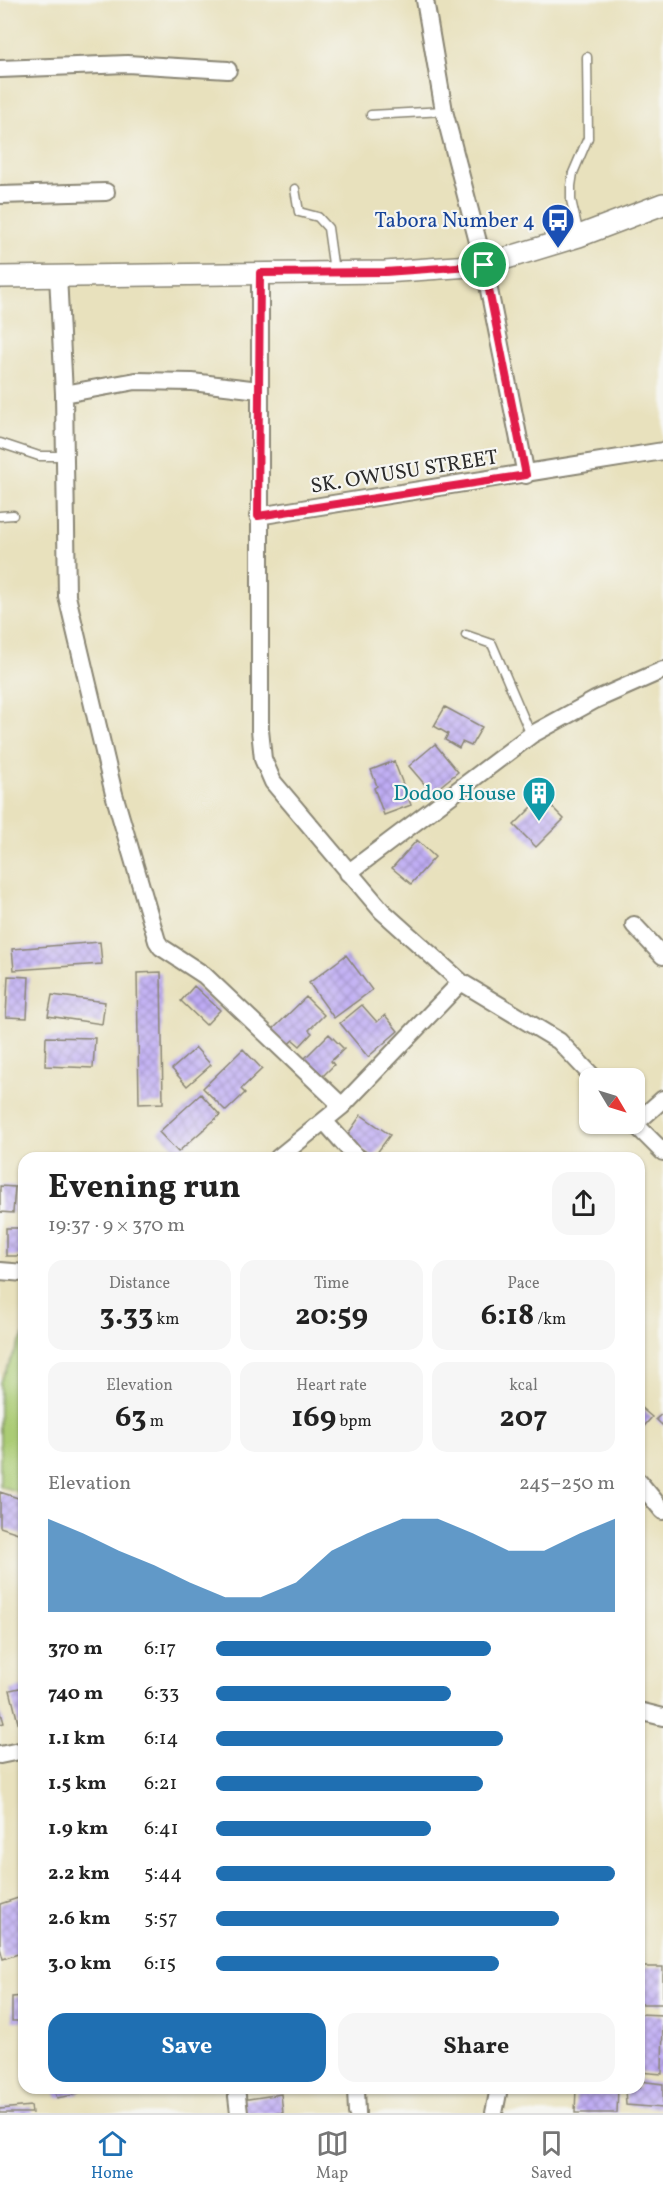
<!DOCTYPE html>
<meta charset="utf-8">
<style>
:root{--surface:#fff;--page:#f6f6f6;--text:#222;--muted:#767676;--line:#e0e0e0;--accent:#1f6fb2}
body{margin:0;font-family:Vollkorn,serif;background:var(--page);color:var(--text);height:100vh;display:flex;flex-direction:column;font-size:22px;white-space:nowrap}
*{box-sizing:border-box;margin:0}
p{font-size:20px;color:var(--muted)}
.icon{flex:none;width:33px;height:33px;fill:none;stroke:currentColor;stroke-width:2;stroke-linecap:round;stroke-linejoin:round}
.map{position:relative;flex:1;overflow:hidden}
.sheet{position:absolute;left:18px;top:1152px;width:627px;height:942px;display:flex;flex-direction:column;background:var(--surface);border-radius:18px;box-shadow:0 2px 4px #0004}
.sheet>*{flex:none}
.needle{width:39px;rotate:128deg}
.fabs{position:absolute;left:579px;top:1068px;display:grid;gap:12px}
.fabs a{display:grid;place-items:center;width:66px;height:66px;border-radius:12px;background:var(--surface);box-shadow:0 2px 4px #0004;font-size:30px}
.pin{position:absolute;display:grid;place-items:center;width:51px;height:51px;color:#fff;margin:-26px;border:3px solid #fff;border-radius:50%;box-shadow:0 2px 6px #0007}
.round{display:grid;place-items:center;flex:none;width:63px;height:63px;border-radius:18px;background:var(--page)}
.summary{display:flex;align-items:center;justify-content:space-between;height:102px;padding:0 30px}
h1{font-size:33px;font-weight:700;line-height:45px}
.metrics{display:grid;grid-template-columns:repeat(3,1fr);gap:9px;height:102px;padding:6px 30px}
.metrics div{display:grid;align-content:center;border-radius:15px;background:var(--page);text-align:center}
.metrics b{font-size:30px;font-weight:700}
.metrics small{font-size:16px;font-weight:400}
.metrics p{font-size:16px}
.chart{height:168px;padding:12px 30px}
.chart p{display:flex;justify-content:space-between}
.chart svg{width:100%;height:108px;margin-top:6px;fill:var(--accent);opacity:.7}
.primary-button{display:flex;gap:12px;margin-top:auto;padding:12px 30px}
.primary-button a{flex:1;height:69px;border-radius:18px;background:var(--accent);color:#fff;font-size:24px;font-weight:700;line-height:69px;text-align:center}
.primary-button a+a{background:var(--page);color:var(--text)}
ul{padding:0 30px;list-style:none;font-size:20px}
li{display:grid;grid-template-columns:96px 72px 1fr;align-items:center;height:45px}
li i{height:15px;border-radius:8px;background:var(--accent)}
.menu{display:flex;justify-content:space-around;align-items:center;height:84px;border-top:2px solid var(--line);background:var(--surface);font-size:16px;color:var(--muted)}
.menu a{display:grid;justify-items:center;gap:3px}
.menu .on{color:var(--accent)}
.map>svg:first-child{display:block}
</style>
<div class="map">
<svg width="663" height="2113" viewBox="0 0 663 2113">
<defs>
<pattern id="building-cross-hatch" width="8" height="8" patternUnits="userSpaceOnUse" patternTransform="scale(1.5)"><rect width="8" height="8" fill="#beabf4"/><path d="M0 0l8 8M0 8l8-8" fill="none" stroke="#9b8bc6"/></pattern>
</defs>
<rect width="100%" height="100%" fill="#f6f6f2"/>
<filter id="ink" filterUnits="userSpaceOnUse"><feTurbulence type="fractalNoise" baseFrequency=".0167" numOctaves="2"/><feDisplacementMap in="SourceGraphic" scale="12" xChannelSelector="R" yChannelSelector="G"/><feConvolveMatrix kernelMatrix="1 2 1 2 8 2 1 2 1" color-interpolation-filters="sRGB"/></filter>
<filter id="wash" filterUnits="userSpaceOnUse"><feTurbulence type="fractalNoise" baseFrequency=".008" numOctaves="4" result="noise"/><feDisplacementMap in="SourceGraphic" scale="24" xChannelSelector="R" yChannelSelector="G"/><feGaussianBlur stdDeviation="1.35" result="paint"/><feColorMatrix in="noise" values="0 0 0 0 0 0 0 0 0 0 0 0 0 0 0 0 0 1.4 0 .05"/><feComposite in="paint" operator="in"/></filter>
<g filter="url(#wash)">
<rect width="100%" height="100%" fill="#e8e1bd"/>
<path fill="#abcc74" stroke="#6b7c50" stroke-width="1.5" d="M24,1334V1494L0,1486V1382Z"/>
<g id="blocks">
<path fill="url(#building-cross-hatch)" d="M445,707L482,727L471,746L462,742L459,748L445,740L448,734L434,726Z
M435,744L458,772L432,793L409,766Z
M394,761L411,805L384,815L374,788L377,786L371,770Z
M542,797L564,819L536,847L514,825Z
M417,840L435,857L411,884L392,868Z
M100,942L102,964L14,970L12,949Z
M346,955L372,990L334,1018L309,983Z
M161,972L163,1103L139,1104L137,973Z
M8,976L29,977L27,1018L6,1017Z
M194,986L220,1010L206,1025L181,1001Z
M52,995L105,1002L102,1024L48,1016Z
M306,997L324,1015L309,1030L312,1033L300,1046L293,1040L285,1047L270,1032Z
M362,1005L377,1022L385,1015L398,1031L368,1057L340,1023Z
M329,1034L344,1049L331,1061L334,1065L323,1076L319,1072L315,1076L301,1062Z
M46,1037L95,1038L93,1068L45,1066Z
M196,1048L211,1065L187,1086L172,1069Z
M243,1049L262,1069L241,1089L245,1093L226,1111L203,1088Z
M201,1094L220,1115L178,1152L159,1132Z
M361,1115L390,1135L374,1157L345,1138Z
M0,1186L15,1187L13,1213L0,1212Z
M6,1228H23L24,1256H6Z
M639,1406L652,1417L639,1432Z
M663,1413V1426L656,1419Z
M0,1492L24,1500V1535L0,1527Z
M24,1687V1734L21,1735L10,1690Z
M0,1709L4,1723L0,1724Z
M24,1896V1952L3,1959L0,1948V1904Z
M639,1967H663V2004H639Z
M24,1996V2021H12V1997Z
M639,2014L663,2015L662,2074L639,2072Z
M639,2081L663,2084V2108L626,2105L625,2088H639Z
M53,2088H78L79,2094L57,2098Z
M576,2088H618L617,2113H575Z
M281,2094L283,2113H244L242,2100Z
M31,2106L32,2113H0V2109Z"/>
</g>
</g>
<g filter="url(#ink)">
<use href="#blocks" fill-opacity="0" stroke="#8a8674" stroke-width="1.5"/>
<g fill="none" stroke-linecap="round" stroke-linejoin="round">
<defs>
<path id="service" d="M371,115L444,111
M295,189L299,212L318,217L328,228L334,271
M579,235L571,200V186L573,173L588,138L587,57
M0,443L39,456H65
M0,516L13,515
M466,635L492,644L531,735"/>
<path id="minor" d="M425,0L444,111L484,265L526,475
M0,69L127,64L228,70
M0,195L106,192
M260,273V730L263,759L273,782L382,911L461,982L559,1041L594,1078
M58,275L64,394L67,596L114,794L157,941L161,947L204,975L342,1106
M64,394L136,381L192,382L259,390
M258,516L663,451
M348,873L531,735L595,700L663,670
M634,925L663,956
M325,1122L357,1158
M634,1123L663,1152
M635,1124L663,1099
M278,1158L342,1106L461,982
M0,1271L24,1273
M639,1482L663,1511
M639,1711L663,1717
M0,1755L24,1750
M236,2088L239,2113
M356,2088L357,2113
M494,2113L499,2088"/>
<path id="tertiary" d="M0,277L385,272L484,265L579,236L663,204"/>
</defs>
<use href="#service" stroke="#8a8674" stroke-width="11"/>
<use href="#minor" stroke="#8a8674" stroke-width="20"/>
<use href="#tertiary" stroke="#8a8674" stroke-width="24"/>
<use href="#service" stroke="#fff" stroke-width="8"/>
<use href="#minor" stroke="#fff" stroke-width="16"/>
<use href="#tertiary" stroke="#fff" stroke-width="21"/>
</g>
</g>
<g fill="none" stroke-linecap="round" stroke-linejoin="round" filter="url(#ink)">
<defs>
<path id="route" d="M484,265L526,475L258,516L260,273L385,272Z"/>
</defs>
<use href="#route" stroke="#fff" stroke-width="12"/>
<use href="#route" stroke="#e11d48" stroke-width="8"/>
</g>
<defs>
<symbol id="bus-pin" viewBox="-11 -11 22 30"><path d="M0 17L-7.5 6A9.5 9.5 0 1 1 7.5 6Z" fill="#1a4fb4" stroke="#f6f6f2"/><path d="M-5-6H5V4H4V6H2V4H-2V6H-4V4H-5ZM-3.5-4V0h7V-4ZM-3.5 1.2v1.5H-2V1.2ZM2 1.2v1.5H3.5V1.2Z" fill="#fff"/></symbol>
<symbol id="building-pin" viewBox="-11 -11 22 30"><path d="M0 17L-7.5 6A9.5 9.5 0 1 1 7.5 6Z" fill="#0f9aa8" stroke="#f6f6f2"/><path d="M-4-6H4V6H1V3H-1V6H-4ZM-2.5-4.3h1.7v1.8h-1.7ZM.8-4.3h1.7v1.8H.8ZM-2.5-1h1.7V.8h-1.7ZM.8-1h1.7V.8H.8Z" fill="#fff"/></symbol>
</defs>
<g fill-rule="evenodd">
<use href="#bus-pin" x="539" y="201" width="38" height="52"/>
<use href="#building-pin" x="520" y="774" width="38" height="52"/>
</g>
<g text-anchor="middle" stroke-width="4.5" stroke-linejoin="round" paint-order="stroke">
<g font-size="21" fill="#164399" stroke="#f6f6f2" text-anchor="end">
<text x="535" y="227">Tabora Number 4</text>
</g>
<g font-size="21" fill="#2b2b2b" stroke="#f6f6f2">
<text transform="translate(404 471) rotate(-9)" y="7">SK. OWUSU STREET</text>
</g>
<g font-size="21" fill="#0d838f" stroke="#f6f6f2" text-anchor="end">
<text x="516" y="800">Dodoo House</text>
</g>
</g>
</svg>
<div class="fabs">
<a><svg class="needle" viewBox="-14 -14 28 28"><path d="M0-13l5 13h-10z" fill="#e53935"/><path d="M0 13l5-13h-10z" fill="#767676"/></svg></a>
</div>
<div class="pin" style="left:484px;top:265px;background:#1e9e55"><svg class="icon" aria-label="arrive" viewBox="0 0 24 24"><path d="M6 21V4h12l-3 4 3 4H6"/></svg></div>
<section class="sheet">
<div class="summary"><div><h1>Evening run</h1><p>19:37 · 9 × 370 m</p></div><a class="round"><svg class="icon" aria-label="share" viewBox="0 0 24 24"><path d="M12 15V3M7 8l5-5 5 5M5 13v7h14v-7"/></svg></a></div>
<div class="metrics">
<div><p>Distance</p><b>3.33<small> km</small></b></div>
<div><p>Time</p><b>20:59</b></div>
<div><p>Pace</p><b>6:18<small> /km</small></b></div>
</div>
<div class="metrics">
<div><p>Elevation</p><b>63<small> m</small></b></div>
<div><p>Heart rate</p><b>169<small> bpm</small></b></div>
<div><p>kcal</p><b>207</b></div>
</div>
<div class="chart"><p><span>Elevation</span>245–250 m</p>
<svg viewBox="0 0 160 44" preserveAspectRatio="none"><path d="M0 44V6L10 12L20 19L30 25L40 32L50 38L60 38L70 32L80 19L90 12L100 6L110 6L120 12L130 19L140 19L150 12L160 6V44z"/></svg>
</div>
<ul>
<li><b>370 m</b>6:17<i style="width:69%"></i></li>
<li><b>740 m</b>6:33<i style="width:59%"></i></li>
<li><b>1.1 km</b>6:14<i style="width:72%"></i></li>
<li><b>1.5 km</b>6:21<i style="width:67%"></i></li>
<li><b>1.9 km</b>6:41<i style="width:54%"></i></li>
<li><b>2.2 km</b>5:44<i style="width:100%"></i></li>
<li><b>2.6 km</b>5:57<i style="width:86%"></i></li>
<li><b>3.0 km</b>6:15<i style="width:71%"></i></li>
</ul>
<div class="primary-button"><a>Save</a><a>Share</a></div>
</section>
</div>
<nav class="menu">
<a class="on"><svg class="icon" aria-label="home" viewBox="0 0 24 24"><path d="M3 11l9-7 9 7M6 9v11h12V9"/></svg>Home</a>
<a><svg class="icon" aria-label="map" viewBox="0 0 24 24"><path d="M3 6l6-2 6 2 6-2v14l-6 2-6-2-6 2zM9 4v14M15 6v14"/></svg>Map</a>
<a><svg class="icon" aria-label="saved" viewBox="0 0 24 24"><path d="M7 4h10v16l-5-4-5 4z"/></svg>Saved</a>
</nav>
